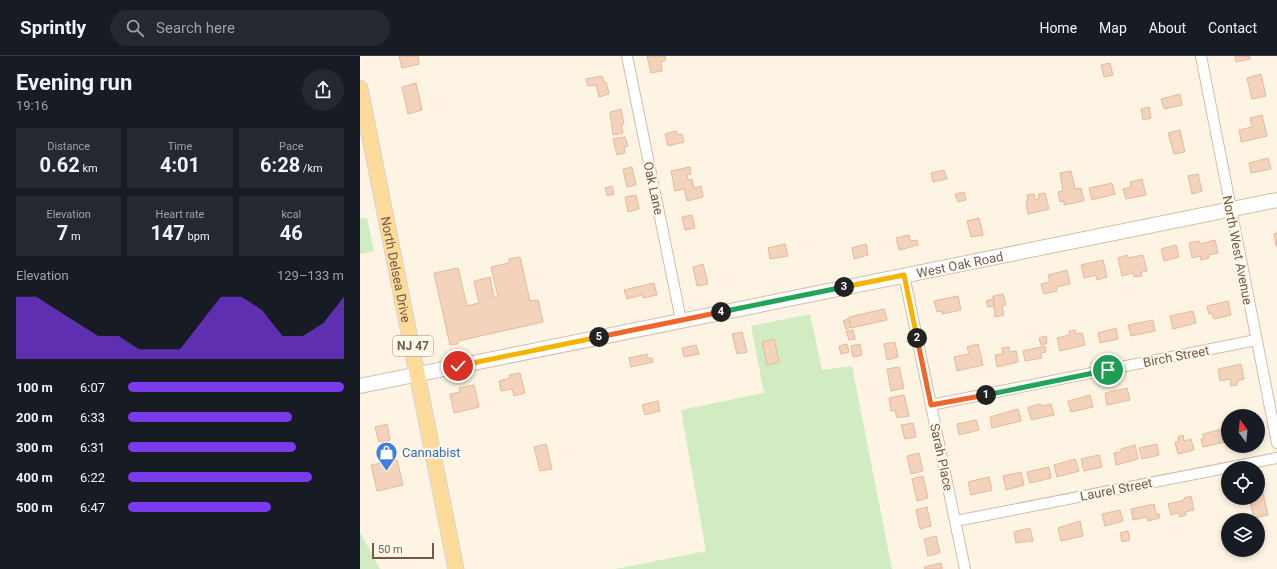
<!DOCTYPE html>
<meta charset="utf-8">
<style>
:root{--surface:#171b24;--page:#242831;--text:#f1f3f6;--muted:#9ea1a6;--line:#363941;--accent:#7c3aed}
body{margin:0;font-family:Roboto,sans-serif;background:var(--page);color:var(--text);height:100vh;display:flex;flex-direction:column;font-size:15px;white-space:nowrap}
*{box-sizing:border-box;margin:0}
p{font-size:13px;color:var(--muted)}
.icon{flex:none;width:22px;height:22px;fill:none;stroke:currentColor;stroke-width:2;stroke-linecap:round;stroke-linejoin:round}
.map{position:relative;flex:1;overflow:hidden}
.drawer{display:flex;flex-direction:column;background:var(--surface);width:360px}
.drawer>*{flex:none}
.needle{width:26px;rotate:345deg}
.controls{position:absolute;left:861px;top:353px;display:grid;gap:8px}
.controls a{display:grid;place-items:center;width:44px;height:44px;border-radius:50%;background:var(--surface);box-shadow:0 2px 6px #0003;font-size:20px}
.scale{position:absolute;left:12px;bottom:10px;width:62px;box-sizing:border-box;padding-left:4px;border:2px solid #765a49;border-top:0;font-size:11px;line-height:14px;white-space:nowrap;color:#765a49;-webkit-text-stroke:3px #fff8eb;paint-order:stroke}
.pin{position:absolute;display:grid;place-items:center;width:34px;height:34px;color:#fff;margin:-17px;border:2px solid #fff;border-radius:50%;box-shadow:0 1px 4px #0007}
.km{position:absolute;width:20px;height:20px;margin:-10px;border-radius:50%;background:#222;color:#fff;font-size:11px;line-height:20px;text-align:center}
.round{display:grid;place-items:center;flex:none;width:42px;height:42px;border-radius:21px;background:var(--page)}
.summary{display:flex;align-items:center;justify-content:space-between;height:68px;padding:0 16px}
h1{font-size:22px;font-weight:700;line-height:30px}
.figures{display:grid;grid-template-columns:repeat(3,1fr);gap:6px;height:68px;padding:4px 16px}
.figures div{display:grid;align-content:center;border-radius:0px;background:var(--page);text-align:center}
.figures b{font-size:20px;font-weight:700}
.figures small{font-size:11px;font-weight:400}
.figures p{font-size:11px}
.chart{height:112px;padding:8px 16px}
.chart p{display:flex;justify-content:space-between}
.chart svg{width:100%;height:72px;margin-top:4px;fill:var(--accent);opacity:.7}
ul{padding:0 16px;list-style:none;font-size:13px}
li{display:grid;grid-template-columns:64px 48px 1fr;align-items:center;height:30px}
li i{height:10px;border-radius:5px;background:var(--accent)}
header{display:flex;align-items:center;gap:24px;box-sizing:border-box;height:56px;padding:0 20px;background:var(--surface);border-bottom:1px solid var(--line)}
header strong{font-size:19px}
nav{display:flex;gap:22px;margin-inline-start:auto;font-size:14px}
.search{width:280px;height:36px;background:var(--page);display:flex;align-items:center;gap:10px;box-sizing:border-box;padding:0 14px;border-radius:22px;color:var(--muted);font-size:15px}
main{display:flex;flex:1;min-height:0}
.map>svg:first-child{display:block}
</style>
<header>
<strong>Sprintly</strong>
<div class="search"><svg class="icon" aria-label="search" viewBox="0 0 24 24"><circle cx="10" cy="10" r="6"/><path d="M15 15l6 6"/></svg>Search here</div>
<nav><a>Home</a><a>Map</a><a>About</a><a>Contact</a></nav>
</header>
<main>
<section class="drawer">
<div class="summary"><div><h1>Evening run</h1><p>19:16</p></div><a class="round"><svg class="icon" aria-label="share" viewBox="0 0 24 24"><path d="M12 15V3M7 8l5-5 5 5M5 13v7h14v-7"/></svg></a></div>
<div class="figures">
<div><p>Distance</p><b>0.62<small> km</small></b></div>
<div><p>Time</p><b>4:01</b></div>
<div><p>Pace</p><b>6:28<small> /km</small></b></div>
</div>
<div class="figures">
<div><p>Elevation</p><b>7<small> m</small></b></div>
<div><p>Heart rate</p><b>147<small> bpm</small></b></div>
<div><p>kcal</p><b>46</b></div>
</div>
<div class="chart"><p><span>Elevation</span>129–133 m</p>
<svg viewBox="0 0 160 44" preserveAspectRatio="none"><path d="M0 44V6L10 6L20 14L30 22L40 30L50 30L60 38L70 38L80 38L90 22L100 6L110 6L120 14L130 30L140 30L150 22L160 6V44z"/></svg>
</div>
<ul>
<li><b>100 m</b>6:07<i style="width:100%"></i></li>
<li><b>200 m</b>6:33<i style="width:76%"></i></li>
<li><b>300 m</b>6:31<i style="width:78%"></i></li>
<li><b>400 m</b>6:22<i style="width:85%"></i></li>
<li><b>500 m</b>6:47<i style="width:66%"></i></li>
</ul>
</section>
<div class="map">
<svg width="917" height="513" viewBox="0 0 917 513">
<rect width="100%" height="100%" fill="#fdf4e4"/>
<path fill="#d1ebc2" d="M0,162H7L14,195L0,198Z
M450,258L462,314L492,310L532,513H255L346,495L321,354L404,337L391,270Z
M0,476L20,513H0Z"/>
<path fill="#f3d3bb" stroke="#e6ba9b" d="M39,0H58L59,8L42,12Z
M287,0H305L306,4L301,6L302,15L291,17Z
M875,0H890V3L876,6Z
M750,7L753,19L744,21L741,9Z
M901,18L906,40L892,43L887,22Z
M242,20L244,26H246L249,38L239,41L236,29L228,30L226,23Z
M56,27L62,54L48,58L42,31Z
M820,38L822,49L804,53L801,43Z
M789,51L791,62L783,64L781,53Z
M261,53L264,68H261L263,77L253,79L250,56Z
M902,59L907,80L881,86L879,74L892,71L890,62Z
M820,74L825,96L814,98L808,77Z
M316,75L317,79L322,78L324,86L308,90L305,78Z
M265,81L268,90L264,91L265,97L257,99L253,83Z
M908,102L911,113L891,117L889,107Z
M272,111L276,129L267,131L263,113Z
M330,111L331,118L327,119L328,124L332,123L334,132L341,130L343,141L327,145L324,133L315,135L311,115Z
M584,114L587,123L573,126L571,117Z
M711,115L715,133L721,132L724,145L704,149V145L700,146L698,136L703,135L700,117Z
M838,118L842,135L832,138L828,120Z
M782,123L786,139L766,143L763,133L771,131L770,126Z
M752,127L755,138L732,144L729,132Z
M252,130L254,138L247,140L245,132Z
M604,136L606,144L598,146L595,138Z
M685,137L689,153L668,158L666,145L668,144L667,139L674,138L675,144L679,143L678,138Z
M276,139L279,153L268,156L265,141Z
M332,159L335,172L325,174L322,161Z
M619,162L623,179L611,181L607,165Z
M917,177V190H916L914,178Z
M549,179L550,185L557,184L558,189L539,194L536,182Z
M855,184L858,197L848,199L849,202L841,204L840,200L832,202L829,187L839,185L840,188Z
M425,188L428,200L410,203L408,192Z
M506,188L508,199L494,203L492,192Z
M816,189L819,201L804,205L801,193Z
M768,199V202L783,199L787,215L781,216L782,220L774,221L773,217L762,220L758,202Z
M160,201L170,245L178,244L183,266L98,285V288L90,289L74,217L98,212L107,250L119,247L114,225L130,221L134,242L138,241L131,211L149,207V203Z
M743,204L747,221L737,224L736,219L724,222L721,209Z
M343,208L348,228L337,230L333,211Z
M707,214L710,228L696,231L697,235L684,238L681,228L690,226L688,219Z
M294,227L297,239L283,242L282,239L267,243L264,234Z
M643,238L646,249L642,250L644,259L635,261L633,240Z
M598,240L601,254L582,258V255L577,256L574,245Z
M633,243L635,250L628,251L626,245Z
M868,245L871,259L854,263L852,257L849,258L847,250Z
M524,253L527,264L491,272L489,261Z
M833,255L836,267L813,273L810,260Z
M488,263L491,271L486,273L483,265Z
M793,264L795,275L771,280L768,269Z
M756,272L758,283L740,287L738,277Z
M493,274L495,283L489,284L486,275Z
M715,274L716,278L722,277L725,289L700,295L697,282L710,279L709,275Z
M382,276L387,296L377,298L372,278Z
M686,280L687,287L681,289L679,282Z
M414,283L419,306L407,309L402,286Z
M535,286L538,301L527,304L524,288Z
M487,288L489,296L481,298L479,290Z
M500,288L502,299L493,301L491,290Z
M618,288L623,309L597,315L594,301L609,298L607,291Z
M336,289L339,298L324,301L322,292Z
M685,290L686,296L681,297L682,302L665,305L663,295Z
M649,291L650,296L656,295L658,306L637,311L635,299L643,298L642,292Z
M287,298L288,302H292L293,306L271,311L269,302Z
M881,308L884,323L877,325V329L871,330L870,323L860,325L858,313Z
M539,311L544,332L531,335L527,313Z
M160,317L165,337L154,340L152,333L141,335L139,325L150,322L149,319Z
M114,329L119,351L94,357L90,338L100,336L99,332Z
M767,332L770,344L747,349L745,337Z
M544,339L549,360L537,362L535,354L531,355L529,342Z
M730,339L733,351L711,356L708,345Z
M298,345L300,355L285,359L282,349Z
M680,348L681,350L691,348L694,359L671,364L668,351Z
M658,353L661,365L632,372L630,361Z
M616,364L619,374L599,379L597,368Z
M553,367L556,381L545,383L541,369Z
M27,368L30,384L19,386L15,371Z
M862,373L865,386L843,391L841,383L844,382L843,378Z
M823,379L824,385L831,383L834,394L818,398L815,386L819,385L818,381Z
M186,388L192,413L180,415L174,391Z
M797,388L799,399L782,403L779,392Z
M775,389L778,403L756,409L754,397L761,396V393Z
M559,397L563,415L551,418L547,400Z
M739,399L742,411L724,415L721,403Z
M715,403L719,415L697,421L694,409Z
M37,404L43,429L17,435L11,409Z
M689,411L691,422L670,427L667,416Z
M661,416L664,429L646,434L643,420Z
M563,420L568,442L557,445L552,423Z
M629,421L632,434L611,439L608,426Z
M900,424L908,459L894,462L890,446L885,447L884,442H898V425Z
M831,440L834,454L825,456L826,459L820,461L819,457L811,459L808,448L824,444V442Z
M794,448L796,458H799L800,462L788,465L787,461L773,464L771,453Z
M567,451L571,470L560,473L556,454Z
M760,454L763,465L745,470L742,458Z
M720,465L723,480L701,485L698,472Z
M670,472L673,485L656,487L654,476Z
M768,475L770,484L762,486L760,477Z
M576,480L580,497L568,500L564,483Z
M581,507L582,513H565L564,511Z"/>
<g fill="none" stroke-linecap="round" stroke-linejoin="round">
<defs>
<path id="street" d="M267,0L321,264
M841,0L917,387
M544,219L605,513
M571,349L896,284
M596,465L917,402"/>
<g id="secondary">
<path id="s1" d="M0,330L917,144"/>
</g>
<g id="primary">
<path id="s2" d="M0,32L96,513"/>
</g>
</defs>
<use href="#street" stroke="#d1bead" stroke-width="12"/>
<use href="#secondary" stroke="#d4beaa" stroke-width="16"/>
<use href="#primary" stroke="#dbd4d0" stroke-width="17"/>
<use href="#street" stroke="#fff" stroke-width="10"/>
<use href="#secondary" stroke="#fff" stroke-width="14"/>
<use href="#primary" stroke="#fddb9b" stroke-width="15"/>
</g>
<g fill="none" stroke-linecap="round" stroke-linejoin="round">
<defs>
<path id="split-1" d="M626,339L748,314"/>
<path id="split-2" d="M557,282L571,349L626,339"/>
<path id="split-3" d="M484,231L544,219L557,282"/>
<path id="split-4" d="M361,256L484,231"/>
<path id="split-5" d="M239,281L361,256"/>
<path id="split-6" d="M98,310L239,281"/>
</defs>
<use href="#split-1" stroke="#fff" stroke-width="8"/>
<use href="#split-2" stroke="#fff" stroke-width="8"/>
<use href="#split-3" stroke="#fff" stroke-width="8"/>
<use href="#split-4" stroke="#fff" stroke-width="8"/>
<use href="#split-5" stroke="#fff" stroke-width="8"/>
<use href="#split-6" stroke="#fff" stroke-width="8"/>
<use href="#split-1" stroke="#22a559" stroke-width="5"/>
<use href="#split-2" stroke="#f0652b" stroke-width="5"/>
<use href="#split-3" stroke="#f5b400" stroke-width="5"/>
<use href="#split-4" stroke="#22a559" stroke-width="5"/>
<use href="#split-5" stroke="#f0652b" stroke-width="5"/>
<use href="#split-6" stroke="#f5b400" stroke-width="5"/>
</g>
<defs>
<symbol id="shop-pin" viewBox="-11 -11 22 30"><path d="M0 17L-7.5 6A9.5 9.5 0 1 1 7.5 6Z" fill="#3f7fe0" stroke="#fff8eb"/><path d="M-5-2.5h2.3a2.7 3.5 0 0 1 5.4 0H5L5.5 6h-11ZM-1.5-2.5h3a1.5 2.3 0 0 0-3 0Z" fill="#fff"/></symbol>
</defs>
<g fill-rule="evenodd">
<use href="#shop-pin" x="14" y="384" width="25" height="34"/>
</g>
<g text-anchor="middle" stroke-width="4" stroke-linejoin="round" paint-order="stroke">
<rect fill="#fff8eb" stroke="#9f897a" stroke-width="1" x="33" y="280" width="40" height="20" rx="3"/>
<g font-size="12" font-weight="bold" fill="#765a49">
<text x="53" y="294">NJ 47</text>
</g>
<g font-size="13" fill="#765a49" stroke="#fff8eb">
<text transform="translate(294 132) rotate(78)" y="5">Oak Lane</text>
<text transform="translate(878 194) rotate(79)" y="5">North West Avenue</text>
<text dy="5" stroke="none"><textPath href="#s1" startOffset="612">West Oak Road</textPath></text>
<text dy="5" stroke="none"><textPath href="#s2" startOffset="185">North Delsea Drive</textPath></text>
<text transform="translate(816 300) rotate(-11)" y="5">Birch Street</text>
<text transform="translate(582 401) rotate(78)" y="5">Sarah Place</text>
<text transform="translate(756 433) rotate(-11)" y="5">Laurel Street</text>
</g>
<g font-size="13" fill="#366cbe" stroke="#fff8eb" text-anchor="start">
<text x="42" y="401">Cannabist</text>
</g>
</g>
</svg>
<div class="controls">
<a><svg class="needle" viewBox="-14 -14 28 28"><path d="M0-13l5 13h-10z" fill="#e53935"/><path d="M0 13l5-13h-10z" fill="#9ea1a6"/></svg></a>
<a><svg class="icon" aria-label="locate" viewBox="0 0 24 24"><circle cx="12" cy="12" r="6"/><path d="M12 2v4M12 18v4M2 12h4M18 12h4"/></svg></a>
<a><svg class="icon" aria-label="layers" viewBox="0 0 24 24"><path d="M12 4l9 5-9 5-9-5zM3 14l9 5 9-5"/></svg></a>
</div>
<div class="scale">50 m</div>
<div class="pin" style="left:748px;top:314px;background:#1e9e55"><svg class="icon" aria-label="arrive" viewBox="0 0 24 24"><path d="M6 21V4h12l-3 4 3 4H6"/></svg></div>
<div class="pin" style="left:98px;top:310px;background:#d93025"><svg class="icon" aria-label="check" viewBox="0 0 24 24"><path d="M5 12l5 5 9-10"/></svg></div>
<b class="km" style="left:626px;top:339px">1</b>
<b class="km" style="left:557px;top:282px">2</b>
<b class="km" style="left:484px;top:231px">3</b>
<b class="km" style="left:361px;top:256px">4</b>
<b class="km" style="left:239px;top:281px">5</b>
</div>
</main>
